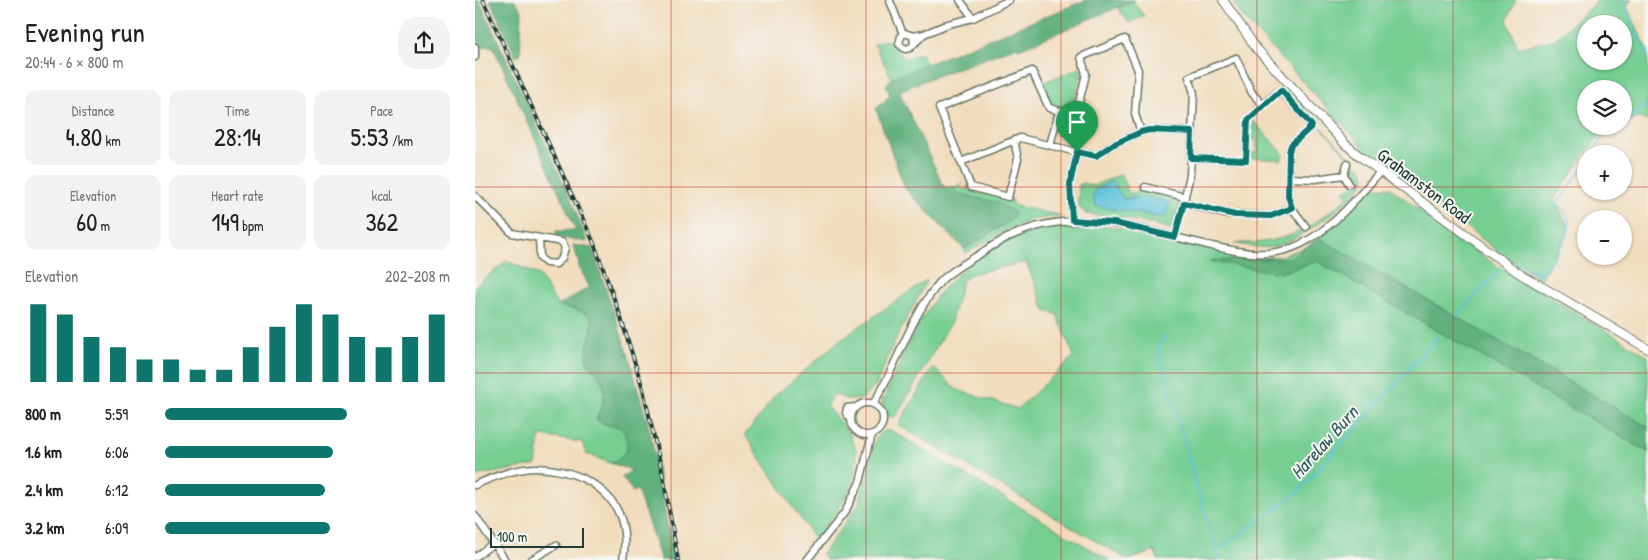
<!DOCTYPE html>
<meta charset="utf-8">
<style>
:root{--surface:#fff;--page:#f2f2f2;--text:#202124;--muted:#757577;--accent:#0f766e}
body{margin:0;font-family:"Patrick Hand",sans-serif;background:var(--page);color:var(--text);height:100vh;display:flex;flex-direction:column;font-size:19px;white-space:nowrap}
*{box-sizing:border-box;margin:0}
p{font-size:16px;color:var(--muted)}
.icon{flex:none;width:28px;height:28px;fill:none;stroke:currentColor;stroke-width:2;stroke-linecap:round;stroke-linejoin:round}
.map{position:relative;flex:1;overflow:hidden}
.drawer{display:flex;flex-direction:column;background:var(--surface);width:475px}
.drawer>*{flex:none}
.controls{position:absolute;left:1102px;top:15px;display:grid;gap:10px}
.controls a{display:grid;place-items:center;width:55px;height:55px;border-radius:50%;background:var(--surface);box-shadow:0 1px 4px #0004;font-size:25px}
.scale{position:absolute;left:15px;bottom:12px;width:94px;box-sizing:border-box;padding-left:5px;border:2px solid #1f3d34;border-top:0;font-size:14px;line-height:18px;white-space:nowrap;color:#1f3d34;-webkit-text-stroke:4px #f6f6f2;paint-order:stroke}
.pin{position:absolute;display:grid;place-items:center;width:42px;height:42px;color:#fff;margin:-51px -21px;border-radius:50% 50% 50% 0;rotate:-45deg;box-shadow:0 0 5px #0007}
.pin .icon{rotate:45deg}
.round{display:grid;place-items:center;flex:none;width:52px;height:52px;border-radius:20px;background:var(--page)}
.summary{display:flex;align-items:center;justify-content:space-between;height:85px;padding:0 25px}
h1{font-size:28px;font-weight:600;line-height:38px}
.figures{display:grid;grid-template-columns:repeat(3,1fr);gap:8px;height:85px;padding:5px 25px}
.figures div{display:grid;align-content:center;border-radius:12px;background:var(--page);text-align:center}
.figures b{font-size:25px;font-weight:600}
.figures small{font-size:14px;font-weight:400}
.figures p{font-size:14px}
.chart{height:140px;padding:10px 25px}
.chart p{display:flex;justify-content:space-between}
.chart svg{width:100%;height:90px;margin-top:5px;stroke:var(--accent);stroke-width:6}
ul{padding:0 25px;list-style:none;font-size:16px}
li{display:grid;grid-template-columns:80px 60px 1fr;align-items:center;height:38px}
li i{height:12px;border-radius:6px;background:var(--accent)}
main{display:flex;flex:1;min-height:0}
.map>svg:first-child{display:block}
</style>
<main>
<section class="drawer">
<div class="summary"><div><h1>Evening run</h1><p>20:44 · 6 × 800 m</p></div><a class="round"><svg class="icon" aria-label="share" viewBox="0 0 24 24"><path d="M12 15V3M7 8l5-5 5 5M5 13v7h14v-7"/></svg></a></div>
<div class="figures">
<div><p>Distance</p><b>4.80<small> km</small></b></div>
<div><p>Time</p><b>28:14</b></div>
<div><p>Pace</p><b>5:53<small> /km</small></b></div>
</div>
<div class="figures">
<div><p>Elevation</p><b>60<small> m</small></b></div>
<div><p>Heart rate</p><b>149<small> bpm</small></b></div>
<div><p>kcal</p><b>362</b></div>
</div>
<div class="chart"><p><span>Elevation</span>202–208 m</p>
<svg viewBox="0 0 160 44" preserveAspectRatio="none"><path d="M5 44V6M15 44V11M25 44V22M35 44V27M45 44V33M55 44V33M65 44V38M75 44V38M85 44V27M95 44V17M105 44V6M115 44V11M125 44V22M135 44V27M145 44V22M155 44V11"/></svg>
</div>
<ul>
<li><b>800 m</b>5:59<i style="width:64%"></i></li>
<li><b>1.6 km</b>6:06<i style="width:59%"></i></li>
<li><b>2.4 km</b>6:12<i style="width:56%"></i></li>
<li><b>3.2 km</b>6:09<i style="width:58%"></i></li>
</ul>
</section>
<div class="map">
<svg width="1173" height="560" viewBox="0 0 1173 560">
<rect width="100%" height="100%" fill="#f6f6f2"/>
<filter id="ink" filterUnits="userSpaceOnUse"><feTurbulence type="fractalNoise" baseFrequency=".02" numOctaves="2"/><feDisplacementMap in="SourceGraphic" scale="10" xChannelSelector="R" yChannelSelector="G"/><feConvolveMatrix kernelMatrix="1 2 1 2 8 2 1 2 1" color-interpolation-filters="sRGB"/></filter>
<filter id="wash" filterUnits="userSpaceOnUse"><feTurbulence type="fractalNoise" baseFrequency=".0096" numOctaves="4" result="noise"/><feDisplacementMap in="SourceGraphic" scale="20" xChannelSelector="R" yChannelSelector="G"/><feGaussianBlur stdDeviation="1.12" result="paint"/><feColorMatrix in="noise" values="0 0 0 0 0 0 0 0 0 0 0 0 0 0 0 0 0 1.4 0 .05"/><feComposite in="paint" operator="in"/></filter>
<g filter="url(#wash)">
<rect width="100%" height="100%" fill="#f1ddbe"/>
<path fill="#76ce93" stroke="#4a8664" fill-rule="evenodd" d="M757,0H1041L1032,20L1043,48L1080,39L1123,0H1157L1151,5L1173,50V121L1163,118L1149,125V89H1111V126H1146L1121,139L1079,199L1094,228L1066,279L1028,255L890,149L767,16ZM1111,24H1149V61H1111Z
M658,1L669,16L654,23L643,8Z
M410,40L419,43L421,49L431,59L443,54L447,55L452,64L417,78L399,44Z
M605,68L607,71L597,108L575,104L567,83Z
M809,85L843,124L841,126L805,86Z
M778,121L808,153L807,160L776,158V153H781L782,140L776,139Z
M845,126L888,170C889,172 890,175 890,178C887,196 823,240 805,245C790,249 775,247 759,243C813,244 833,230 873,197L869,192L879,185L874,175L877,163L873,162L874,158Z
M646,174L654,194L669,189L705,199L697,229L650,218L611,214L603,205L604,185L608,183L618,186Z
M489,183L485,186L487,190L493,187L494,190L535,200L538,198L537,205L587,216L556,220L533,229L491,253L489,249L509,236L501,198L481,193L479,187Z
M899,187L915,188L1013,260L1173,356V427L844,238Z
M613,223L655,230L775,258L806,256L830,247L816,258L738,261L805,273L842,261L1173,452V560H683L680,551L653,560L423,425L458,367L482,390L543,409L599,356L582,314L570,311L551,262L496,274L487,281L476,322L421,416L414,417L408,413L407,402L442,326L465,292L488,269L517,248L543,234L578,227Z
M32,261L64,275L83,306C97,309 109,308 118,321C117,333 110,348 112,360C112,366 118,367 121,372C134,388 130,403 121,419C139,432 152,417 153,450L145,459L135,463L111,454L107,442L65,436L61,465L0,476V286Z
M452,280L421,339L401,385L387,399L373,400L359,394L351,406C360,417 371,427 377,440C395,473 359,516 340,540L270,435L300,396L366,339Z
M408,431H417L634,560H351L347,554L384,504L401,438Z"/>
<path fill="#60b17d" stroke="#407758" d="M0,0H4L99,206L112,242L82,237L81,231L101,230L18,46L6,47L0,38Z
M15,0H40L47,11L45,55L41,57Z
M611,0H660L544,49L542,46C503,62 463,74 424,91L469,187H479L481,193L524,203L540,213L535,221L489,249L430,189L401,109L415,95L411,85L417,78Z
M844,238L1173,427V452L842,261L805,273L734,261L815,258Z
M98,245L117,248L155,360L176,436L199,560H186L162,489L158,492L147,477L157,470L135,463L145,459L152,450C152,417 138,432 121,419C130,403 134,388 121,372C118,367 112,366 112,360C110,348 117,333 118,321C109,308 97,309 83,306L114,287L103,267L104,262Z"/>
<path fill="#5cc2da" stroke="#3e8087" d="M638,181L648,199L669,197L695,202L690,218L621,206L618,198L620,190Z"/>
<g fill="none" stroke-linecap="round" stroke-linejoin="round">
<path stroke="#5cc2da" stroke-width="2" d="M1146,0L1173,55
M1149,121L1173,105
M1117,154L1126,140L1143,126
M1039,262L1066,274C1079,255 1112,223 1082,205L1111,162
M982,315L1025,270
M691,336L684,347V353L725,498L745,560
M742,551L822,493L963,337"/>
</g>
</g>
<g filter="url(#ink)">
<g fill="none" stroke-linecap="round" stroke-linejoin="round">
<defs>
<path id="minor" d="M485,0L498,18
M415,1L428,34
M449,34L473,24L498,18L534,0
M438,36L449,34L435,48L430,49L424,44L426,36L430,33L438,36L439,44
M0,47V57
M666,132L674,130L717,132
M575,145L584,111
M716,158L771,160L773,121L788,105
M486,162L496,187L533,197L543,159L539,140
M872,164L869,175L874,184
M814,178L840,179L869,175
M670,187L710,197
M0,196L37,233L87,242L90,248L87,258L81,264L71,263L65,258L64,238
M817,208L831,227
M597,220L595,184L602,152L545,138L486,162L464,108L557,71L574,108L601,115L611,74L606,57L650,39L663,70L660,114L666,132L637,145L621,156L602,152
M700,237L715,175L719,93L714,77L761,58L777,93L788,105L805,90L837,126L816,145L814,152L813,196L817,208L796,216L749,214L709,203
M376 419a16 16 0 1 1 32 0a16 16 0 1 1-32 0Z
M398,404C423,365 434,318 465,282C475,271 492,262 505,254C582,199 649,225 732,245C760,251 786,258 814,249C851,237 880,200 905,172
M375,418L371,413L372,408L381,407
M0,485C18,477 43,467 63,468C117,471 158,501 148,560
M0,516L30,560
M0,557L19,543
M56,560L81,545
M332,560L370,512L385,482L397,434"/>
<path id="major" d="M748,0L781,48L870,144L886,157L1042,272L1173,349"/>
</defs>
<use href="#minor" stroke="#687564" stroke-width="9"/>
<use href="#major" stroke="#687564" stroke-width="10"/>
<use href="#minor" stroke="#fff" stroke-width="6"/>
<use href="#major" stroke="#fff" stroke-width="8"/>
<defs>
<path id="rail" d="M8,0L118,241L145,315L168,389L188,476L203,560"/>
</defs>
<use href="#rail" stroke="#1f3d34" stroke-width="4"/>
<use href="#rail" stroke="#f6f6f2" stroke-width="2" stroke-dasharray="5.5" stroke-linecap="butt"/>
</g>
</g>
<g fill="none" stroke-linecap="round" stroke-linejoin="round" filter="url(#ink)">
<defs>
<path id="route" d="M806,90L837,126L816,145L814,152L813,196L817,208L796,216L760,215L709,203L700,237L639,223L597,220L595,184L602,152L621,156L637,145L666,132L674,130L717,132L716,158L771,160L773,120Z"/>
</defs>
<use href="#route" stroke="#fff" stroke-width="10"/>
<use href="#route" stroke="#0f766e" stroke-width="6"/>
</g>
<path fill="none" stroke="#c8321e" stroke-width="1" stroke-opacity="0.55" d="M196,0V560M391,0V560M586,0V560M782,0V560M978,0V560M0,187H1111M1149,187H1173M0,373H1173"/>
<g text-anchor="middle" stroke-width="4" stroke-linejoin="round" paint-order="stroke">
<g font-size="18" fill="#1f3d34" stroke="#f6f6f2">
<text transform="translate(949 186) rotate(37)" y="6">Grahamston Road</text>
</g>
<g font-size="19" font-style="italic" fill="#2e5e5e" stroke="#f6f6f2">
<text transform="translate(849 442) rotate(-48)" y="7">Harelaw Burn</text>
</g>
</g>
</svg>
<div class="controls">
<a><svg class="icon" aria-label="locate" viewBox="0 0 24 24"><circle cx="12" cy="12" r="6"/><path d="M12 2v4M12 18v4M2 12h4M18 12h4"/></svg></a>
<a><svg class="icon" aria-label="layers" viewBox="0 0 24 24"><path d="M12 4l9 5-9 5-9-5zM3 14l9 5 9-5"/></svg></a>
<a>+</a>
<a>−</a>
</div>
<div class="scale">100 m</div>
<div class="pin" style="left:602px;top:152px;background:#1e9e55"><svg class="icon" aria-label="arrive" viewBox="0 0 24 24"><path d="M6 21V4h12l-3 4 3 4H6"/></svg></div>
</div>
</main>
